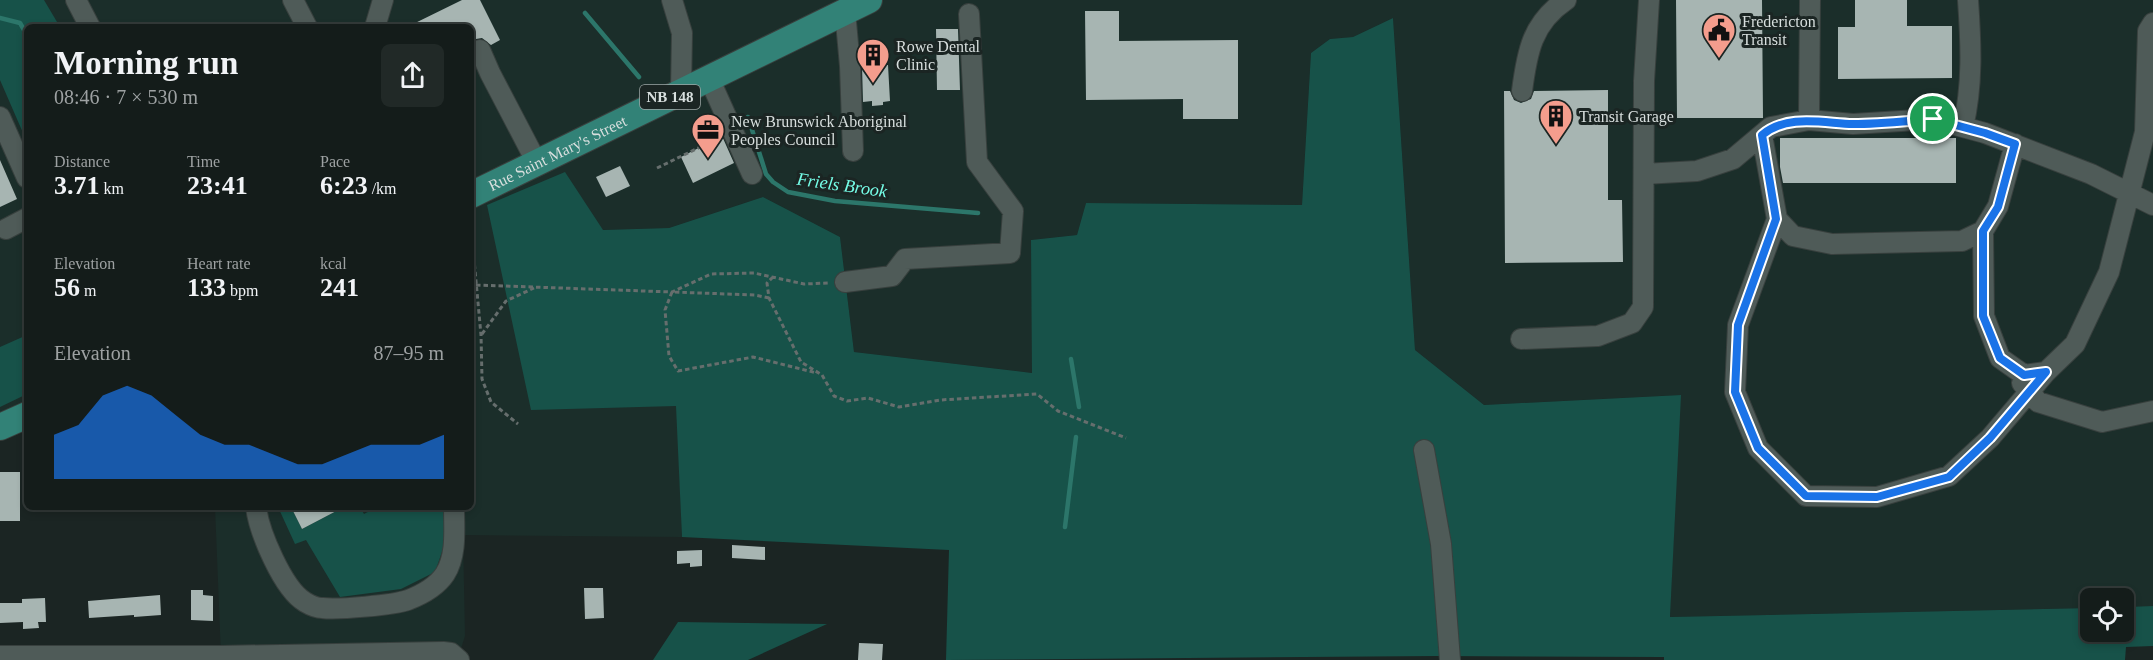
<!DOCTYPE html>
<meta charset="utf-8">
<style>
:root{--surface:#141c1a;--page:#212927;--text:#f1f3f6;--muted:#9da1a2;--line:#333a39;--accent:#1a73e8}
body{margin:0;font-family:Georgia,serif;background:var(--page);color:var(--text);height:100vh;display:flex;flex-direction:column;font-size:22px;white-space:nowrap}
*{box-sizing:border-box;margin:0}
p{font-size:20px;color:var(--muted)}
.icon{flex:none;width:33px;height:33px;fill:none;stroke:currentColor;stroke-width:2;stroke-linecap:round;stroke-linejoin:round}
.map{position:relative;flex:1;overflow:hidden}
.drawer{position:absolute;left:24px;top:24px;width:450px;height:486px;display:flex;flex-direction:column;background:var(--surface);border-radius:9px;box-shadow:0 3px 9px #0003,0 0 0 2px var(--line)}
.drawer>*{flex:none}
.fabs{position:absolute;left:2080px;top:588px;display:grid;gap:12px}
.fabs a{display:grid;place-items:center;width:54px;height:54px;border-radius:9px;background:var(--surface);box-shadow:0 3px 9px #0003,0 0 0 2px var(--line);font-size:30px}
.pin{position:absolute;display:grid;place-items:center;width:51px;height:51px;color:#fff;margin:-26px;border:3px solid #fff;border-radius:50%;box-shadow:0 2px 6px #0007}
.round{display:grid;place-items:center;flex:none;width:63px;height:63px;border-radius:9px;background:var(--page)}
.overview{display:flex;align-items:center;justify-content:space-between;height:102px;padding:0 30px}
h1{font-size:33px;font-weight:700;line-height:45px}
.stats{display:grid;grid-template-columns:repeat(3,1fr);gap:9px;height:102px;padding:6px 30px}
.stats div{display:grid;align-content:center}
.stats b{font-size:26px;font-weight:700}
.stats small{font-size:16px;font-weight:400}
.stats p{font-size:16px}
.chart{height:168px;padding:12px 30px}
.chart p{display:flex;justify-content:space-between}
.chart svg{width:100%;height:108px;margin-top:6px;fill:var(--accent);opacity:.7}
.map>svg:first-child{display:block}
</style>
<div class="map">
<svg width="2153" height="660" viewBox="0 0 2153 660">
<rect width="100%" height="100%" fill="#1b2523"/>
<path fill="#1b2e2a" d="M0,0H2153V606L2124,607V598H2091V608L1670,617L1680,395L1484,405L1415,350L1393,18L1353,37L1330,39L1311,53L1302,205L1086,203L1077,235L1031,240L1033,373L854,352L840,237L763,197L669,228L602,230L677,406L682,537L463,535L465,636L458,658L221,656L215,507H471V27H27V415L0,427Z"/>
<path fill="#175249" d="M0,0H44L60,27H27V142L0,80Z
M1393,18L1415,350L1484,405L1681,395L1670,617L2091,608V632H2124V607L2153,606V646L2126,647L2125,660H1664V657L1438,656L946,660L949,550L682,537L676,406L531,410L487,205L565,172L603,230L669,228L763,197L840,237L854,352L1032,373L1031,240L1077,235L1086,203L1302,205L1311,53L1330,39L1353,37Z
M27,335V394L0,407V347Z
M278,507H291L302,529L344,507H360L364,514L377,507H430L431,510H444V546L435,572L401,589L340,597L306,540L295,544Z
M678,622L827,624L748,660H653Z"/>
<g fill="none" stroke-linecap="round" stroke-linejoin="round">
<path stroke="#2c766a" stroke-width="4.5" d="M585,13L639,77
M0,18L20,23L27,35
M748,117L766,174L773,182L788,192L835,201L978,213
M1071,359L1079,407
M1065,527L1076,437"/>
</g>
<path fill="#a7b5b2" d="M462,0H480L500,40L491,45L482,38L476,39L471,42V27H407Z
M1676,0H1762L1763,118H1677Z
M1855,0H1907V26H1952V78L1838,79V27H1855Z
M1085,11H1119V41L1238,40V119H1183V99L1086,100Z
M936,29H958L960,90H937Z
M888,65L890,101L883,102V105L872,106V101L863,102L862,66Z
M1608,90V200H1622L1623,262L1505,263L1504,91H1510L1514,100L1521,103L1531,99L1534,91Z
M722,136L734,163L693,183L681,157Z
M1780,138H1956V183H1783L1780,167Z
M0,160L17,199L0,207Z
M620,166L630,186L606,197L596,177Z
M0,472H20V521H0Z
M291,507H344L302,529Z
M732,545L765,547V560L732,558Z
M702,550V566L690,567V563L677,564V551Z
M584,588H603L604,618L585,619Z
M191,590H203V595L213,596V621L191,620Z
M160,595L161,615L134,617V615L89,618L88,601Z
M45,598L46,622H38L39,628L23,629V622L0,623V603H22V599Z
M859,643L883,644L882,660H858Z"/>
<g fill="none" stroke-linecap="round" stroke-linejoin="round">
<defs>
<path id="minor" d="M76,0L90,27
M293,0L307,27
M672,0L682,33L681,91
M845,11L850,66L853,151
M375,27L383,0
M480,50L490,73L537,163
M709,78L752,174
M1522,91C1527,52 1532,23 1566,0
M0,117L27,178
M1809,120L1853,124L1933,119L1985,133L2091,174L2153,205
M1963,127C1973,85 1971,43 1968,0
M1762,135L1777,219L1793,236L1832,244L1962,241L1983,231L1998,206L2015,144
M1644,174L1697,171L1733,159L1771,127L1809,120L1810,0
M1777,219L1738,325L1735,392L1758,448L1806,496L1877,497L1949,476L1990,438L2046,372
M6,229L27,218
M1983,231L1984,316L2000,358L2024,375L2046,372L2075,344L2109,272L2145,132L2148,31L2153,23
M845,282L892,276L905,259L1010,253L1013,211L977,162L969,14
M1521,339L1598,336L1632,323L1643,307L1644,81L1649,0
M2022,383L2038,402L2102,422L2153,411
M1424,450L1441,544L1450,660
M256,507C259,532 283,589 305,602C310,605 317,608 322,608C338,610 394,605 408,600C421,595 437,586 445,574C457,555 454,529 454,507
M0,656H221L443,652L451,653L459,660"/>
<g id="major">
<path id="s1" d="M471,195L869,0"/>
<path d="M0,427L27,415"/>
</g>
</defs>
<use href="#minor" stroke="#38403e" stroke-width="22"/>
<use href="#major" stroke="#38403e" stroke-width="28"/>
<path stroke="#666e6d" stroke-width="3" stroke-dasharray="4.5 3" stroke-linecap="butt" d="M657,168L717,139
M471,227L481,335L482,379L491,402L518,424
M773,277L767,283L769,298L801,362L822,375L834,396L847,401L868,398L899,407L940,400L1037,394L1058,411L1126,438
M476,285L672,292L711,274L754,273L804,284L828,283
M769,298L755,295L672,292L665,310L669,356L678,371L753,357L817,373
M482,334L506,301L534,288"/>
<use href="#minor" stroke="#4f5b58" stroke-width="20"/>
<use href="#major" stroke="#328277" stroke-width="26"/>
</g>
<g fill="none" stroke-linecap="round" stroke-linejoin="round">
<defs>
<path id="route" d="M1933,119L1985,133L2015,144L1998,207L1983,231V316L2000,358L2024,375L2046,372L1990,438L1949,477L1877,497L1806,496L1758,448L1735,392L1738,325L1776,219L1762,135C1787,114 1822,123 1853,124C1879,124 1906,121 1933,119Z"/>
</defs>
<use href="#route" stroke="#fff" stroke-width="12"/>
<use href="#route" stroke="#1a73e8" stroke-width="8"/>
</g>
<defs>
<symbol id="civic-pin" viewBox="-11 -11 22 30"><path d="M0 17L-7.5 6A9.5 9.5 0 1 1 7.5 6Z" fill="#f49d8d" stroke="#1b2523"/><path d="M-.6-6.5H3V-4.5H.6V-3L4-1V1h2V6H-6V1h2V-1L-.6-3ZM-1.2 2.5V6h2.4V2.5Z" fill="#111"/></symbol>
<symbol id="building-pin" viewBox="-11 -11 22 30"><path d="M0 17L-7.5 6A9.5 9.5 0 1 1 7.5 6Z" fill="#f49d8d" stroke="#1b2523"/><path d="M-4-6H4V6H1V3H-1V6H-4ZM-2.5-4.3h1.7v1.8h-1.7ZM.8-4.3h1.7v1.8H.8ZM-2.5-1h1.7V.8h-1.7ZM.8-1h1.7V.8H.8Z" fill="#111"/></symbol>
<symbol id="office-pin" viewBox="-11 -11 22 30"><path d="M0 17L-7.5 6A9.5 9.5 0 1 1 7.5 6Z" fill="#f49d8d" stroke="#1b2523"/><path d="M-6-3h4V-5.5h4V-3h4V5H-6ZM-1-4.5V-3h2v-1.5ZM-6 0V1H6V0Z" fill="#111"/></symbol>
</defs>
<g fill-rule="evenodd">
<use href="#civic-pin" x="1700" y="11" width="38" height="52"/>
<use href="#building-pin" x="854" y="36" width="38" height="52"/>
<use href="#building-pin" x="1537" y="97" width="38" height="52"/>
<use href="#office-pin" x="689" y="111" width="38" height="52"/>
</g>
<g text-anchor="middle" stroke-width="6" stroke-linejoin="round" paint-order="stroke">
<rect fill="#1b2523" stroke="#9fa7a6" stroke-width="1.5" x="640" y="85" width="60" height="24" rx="4.5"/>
<g font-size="15" font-weight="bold" fill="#d8dfde">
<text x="670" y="102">NB 148</text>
</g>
<g font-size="16" fill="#d8dfde" stroke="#1b2523" text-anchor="start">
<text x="1742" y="27">Fredericton<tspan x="1742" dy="18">Transit</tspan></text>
<text x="896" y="52">Rowe Dental<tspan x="896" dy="18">Clinic</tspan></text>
<text x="1579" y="122">Transit Garage</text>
<text x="731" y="127">New Brunswick Aboriginal<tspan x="731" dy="18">Peoples Council</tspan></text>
</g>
<g font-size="16" fill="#d8dfde" stroke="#1b2523">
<text dy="6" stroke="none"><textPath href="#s1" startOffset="96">Rue Saint Mary's Street</textPath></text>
</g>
<g font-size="18" font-style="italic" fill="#75fde7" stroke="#1b2523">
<text transform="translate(842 185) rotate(8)" y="6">Friels Brook</text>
</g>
</g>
</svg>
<div class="fabs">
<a><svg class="icon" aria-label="locate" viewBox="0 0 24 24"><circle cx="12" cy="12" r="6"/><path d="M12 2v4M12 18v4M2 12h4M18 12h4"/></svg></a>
</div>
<div class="pin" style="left:1933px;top:119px;background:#1e9e55"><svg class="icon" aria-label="arrive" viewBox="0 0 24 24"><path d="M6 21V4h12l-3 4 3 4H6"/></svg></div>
<section class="drawer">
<div class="overview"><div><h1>Morning run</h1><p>08:46 · 7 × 530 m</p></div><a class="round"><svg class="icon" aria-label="share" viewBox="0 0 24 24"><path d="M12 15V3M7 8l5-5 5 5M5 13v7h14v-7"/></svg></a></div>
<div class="stats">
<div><p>Distance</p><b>3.71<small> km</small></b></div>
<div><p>Time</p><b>23:41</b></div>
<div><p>Pace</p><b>6:23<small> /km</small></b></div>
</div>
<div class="stats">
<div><p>Elevation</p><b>56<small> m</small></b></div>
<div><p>Heart rate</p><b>133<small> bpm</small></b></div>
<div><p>kcal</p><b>241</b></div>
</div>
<div class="chart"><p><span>Elevation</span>87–95 m</p>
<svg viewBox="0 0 160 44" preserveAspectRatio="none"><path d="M0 44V26L10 22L20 10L30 6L40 10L50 18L60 26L70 30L80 30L90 34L100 38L110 38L120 34L130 30L140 30L150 30L160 26V44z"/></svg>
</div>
</section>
</div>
